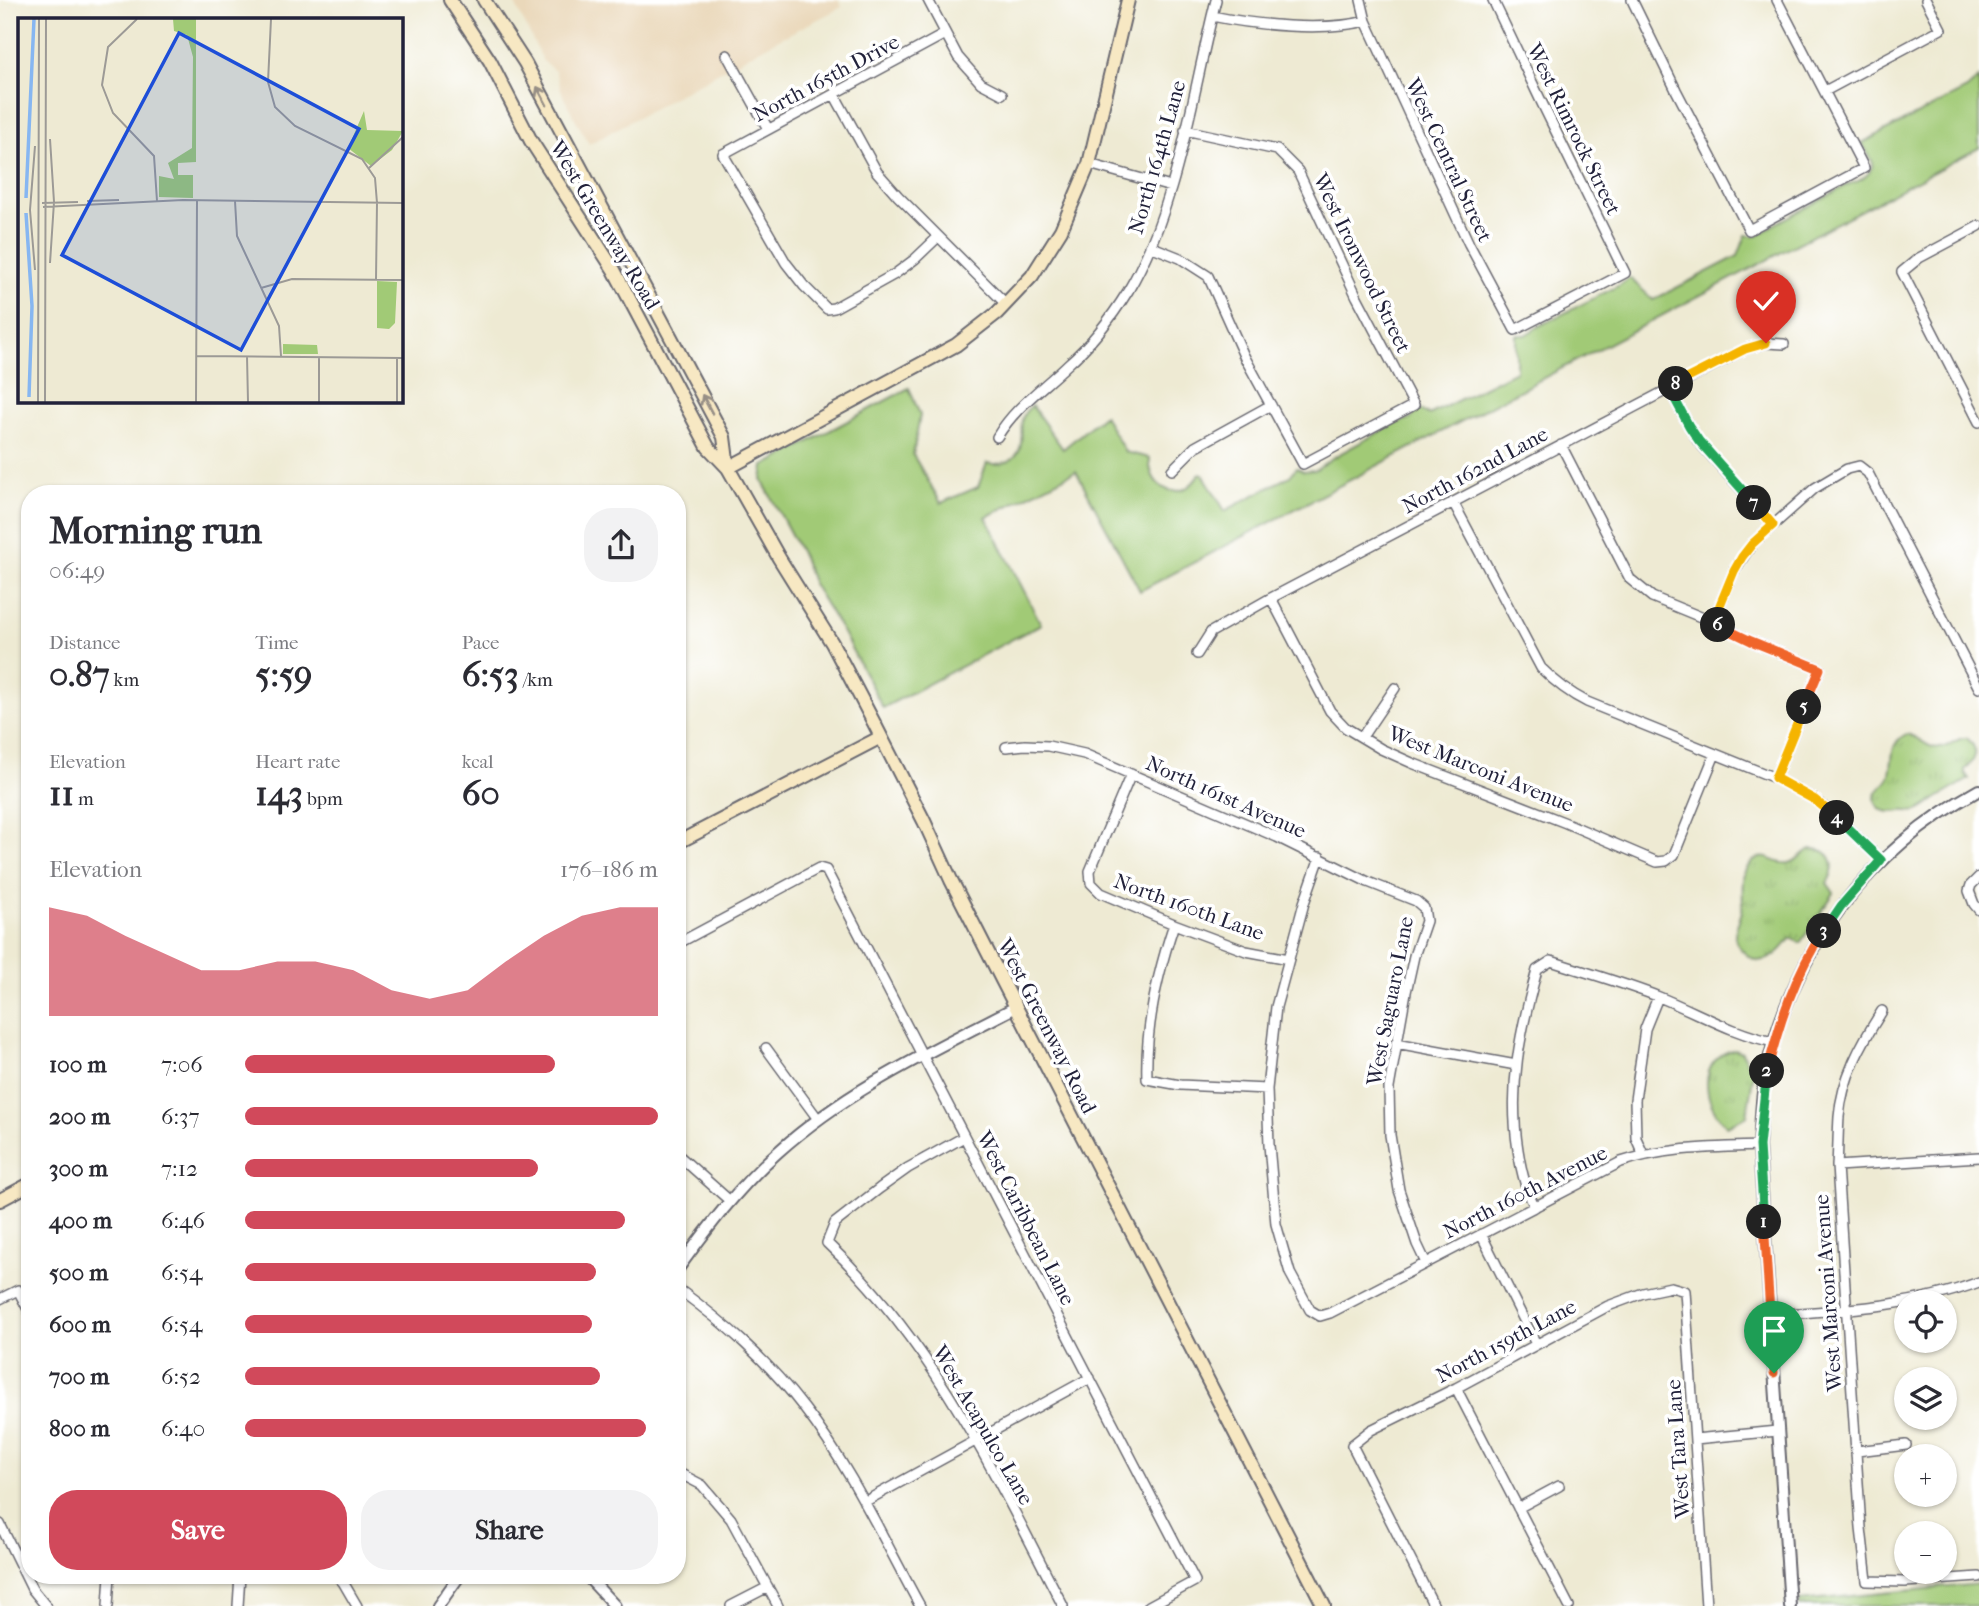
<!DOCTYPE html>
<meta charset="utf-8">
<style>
:root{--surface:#fff;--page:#f2f2f3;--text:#2b2b33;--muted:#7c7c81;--accent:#d1495b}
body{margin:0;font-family:"IM FELL French Canon",serif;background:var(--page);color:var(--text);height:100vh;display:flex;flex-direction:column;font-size:26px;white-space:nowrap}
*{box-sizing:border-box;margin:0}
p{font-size:23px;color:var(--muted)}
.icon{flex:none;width:38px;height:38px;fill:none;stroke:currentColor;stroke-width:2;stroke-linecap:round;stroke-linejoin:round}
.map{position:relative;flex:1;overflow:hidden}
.panel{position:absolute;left:21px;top:485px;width:665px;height:1099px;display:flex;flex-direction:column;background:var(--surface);border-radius:28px;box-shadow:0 2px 5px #0004}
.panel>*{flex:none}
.fabs{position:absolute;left:1894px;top:1290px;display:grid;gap:14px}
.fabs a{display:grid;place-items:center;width:63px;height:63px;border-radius:50%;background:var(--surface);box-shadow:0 2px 5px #0004;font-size:35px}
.pin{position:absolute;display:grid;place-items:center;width:60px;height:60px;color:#fff;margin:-72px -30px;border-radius:50% 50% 50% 0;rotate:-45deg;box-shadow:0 0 7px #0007}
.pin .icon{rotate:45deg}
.km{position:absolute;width:35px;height:35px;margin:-18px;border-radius:50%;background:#222;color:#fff;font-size:19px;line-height:35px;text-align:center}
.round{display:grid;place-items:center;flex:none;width:74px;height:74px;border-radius:28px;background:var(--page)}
.overview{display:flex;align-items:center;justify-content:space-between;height:119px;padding:0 28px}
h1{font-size:38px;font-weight:700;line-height:52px}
.metrics{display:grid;grid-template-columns:repeat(3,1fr);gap:10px;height:119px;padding:7px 28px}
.metrics div{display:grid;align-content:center}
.metrics b{font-size:35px;font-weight:700}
.metrics small{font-size:19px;font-weight:400}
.metrics p{font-size:19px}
.chart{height:196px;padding:14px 28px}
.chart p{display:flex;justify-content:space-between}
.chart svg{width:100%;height:126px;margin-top:7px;fill:var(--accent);opacity:.7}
.button{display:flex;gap:14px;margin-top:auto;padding:14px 28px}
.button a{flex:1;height:80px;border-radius:28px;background:var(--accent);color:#fff;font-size:28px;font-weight:700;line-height:80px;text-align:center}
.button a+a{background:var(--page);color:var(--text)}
ul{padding:0 28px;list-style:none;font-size:23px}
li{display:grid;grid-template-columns:112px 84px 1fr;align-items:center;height:52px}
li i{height:18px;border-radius:9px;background:var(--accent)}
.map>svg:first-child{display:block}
</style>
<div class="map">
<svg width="1979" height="1606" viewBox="0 0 1979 1606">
<defs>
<pattern id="grass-tufts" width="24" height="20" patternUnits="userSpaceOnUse" patternTransform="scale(1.75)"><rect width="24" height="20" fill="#a1ca76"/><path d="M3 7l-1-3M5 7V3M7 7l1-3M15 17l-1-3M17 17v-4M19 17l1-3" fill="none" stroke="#8aad67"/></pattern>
</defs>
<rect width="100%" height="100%" fill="#fff"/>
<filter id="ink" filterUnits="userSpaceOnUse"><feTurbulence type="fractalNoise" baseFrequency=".0143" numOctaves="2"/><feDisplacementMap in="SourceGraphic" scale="14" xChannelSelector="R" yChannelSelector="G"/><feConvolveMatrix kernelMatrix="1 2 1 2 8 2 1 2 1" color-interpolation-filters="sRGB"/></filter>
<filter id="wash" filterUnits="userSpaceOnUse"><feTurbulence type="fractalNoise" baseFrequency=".00686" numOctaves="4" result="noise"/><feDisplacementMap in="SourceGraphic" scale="28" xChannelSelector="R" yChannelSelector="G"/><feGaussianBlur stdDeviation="1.57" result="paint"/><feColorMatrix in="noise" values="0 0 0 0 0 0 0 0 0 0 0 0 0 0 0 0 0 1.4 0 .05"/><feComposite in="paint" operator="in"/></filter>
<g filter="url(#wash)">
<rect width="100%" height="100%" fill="#eeead3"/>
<path fill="#ead8ba" d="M513,0H838L842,7L777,40L589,144L564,98L555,71L543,61Z"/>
<path fill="url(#grass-tufts)" stroke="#627658" stroke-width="2" d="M1907,734C1919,737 1928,749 1940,748C1951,747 1955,737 1967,738C1979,749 1977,760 1965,769V773L1969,779C1958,786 1947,792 1936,799C1930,803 1924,809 1917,811C1913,813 1906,810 1901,811C1891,813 1877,813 1875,799C1874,790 1887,785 1889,777C1895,760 1887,743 1907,734Z
M1811,849C1833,849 1838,866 1827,883L1834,893L1800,943L1793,939H1790C1780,953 1764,969 1747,955C1742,951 1736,944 1735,937C1734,929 1740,920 1742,911C1744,899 1741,886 1744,874C1746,869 1749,864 1753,861C1766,851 1776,866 1789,863C1797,862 1803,852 1811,849Z
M1735,1049L1742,1052L1749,1067L1754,1069L1747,1116L1727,1126C1702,1104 1696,1059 1735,1049Z"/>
<path fill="#a1ca76" stroke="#627658" stroke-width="2" d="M1979,78V148L1140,591L1076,471L986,517L1041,624L883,708L843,633L812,582L803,557L762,480L764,466L909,388L920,415L913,455L941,503L978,487L987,463C999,466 1016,462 1020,448C1025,432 1015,417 1032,406L1063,449L1104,415L1125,452L1150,458C1147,491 1184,504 1199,474H1203L1225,511L1290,476L1297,467L1304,471L1315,470L1332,458L1392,425L1412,418L1419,409L1429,415L1516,371V335H1525L1541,325L1618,286L1630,278L1653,300L1738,256L1746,235L1758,236L1773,225L1849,184C1861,181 1870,176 1873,163L1862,143L1967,89Z
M1979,1584V1606H1800L1799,1601Z"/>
</g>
<g filter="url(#ink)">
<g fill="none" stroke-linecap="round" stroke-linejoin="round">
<defs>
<path id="minor" d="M928,0L958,57L981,83L1002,94
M1361,0L1366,21L1469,244L1515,330L1625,273L1540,99L1493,0
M1632,0L1676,90L1749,230L1864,168L1777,0
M1212,16C1255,25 1323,32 1366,21
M727,55L768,129
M1825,91L1941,29L1926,0
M834,94L877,172L898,196L1006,304
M1089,164L1171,187
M1979,226L1919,258L1902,272L1979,422
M938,237L915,259L895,274L834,308L827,309L804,286L786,263L723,154L945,34
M1150,246L1180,258L1208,276L1244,356L1303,464L1414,405L1357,297L1298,171L1277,150L1185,130
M1669,388L1689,426L1698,441L1773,525
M997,437C1015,407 1042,389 1067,365C1090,345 1112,317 1128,291C1178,207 1192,94 1216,0
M1561,445L1630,579L1652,597L1713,622L1751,641L1820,669L1775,778
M1172,470L1195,447L1271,405
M1453,502L1541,668C1556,683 1569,693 1587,702L1775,778L1815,800L1830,811L1881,860
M1271,598L1330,711L1346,728L1381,749L1412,763L1566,823L1657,862L1666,861L1674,855L1715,754
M1713,622L1734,571L1752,544L1815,488L1847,469L1859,466L1868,473L1979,688
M1197,654L1211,632L1271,598L1745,349L1766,343L1784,344
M1362,737L1395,688
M1006,747L1025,745L1048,746L1084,754L1277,837L1368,882L1416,901L1424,908L1426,921L1414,956L1406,992L1389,1088L1390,1135L1399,1190L1417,1244L1426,1263
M1320,857L1304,903L1276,1007L1267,1089L1269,1145L1276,1224L1290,1273L1310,1310L1320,1316L1330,1313L1621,1162C1666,1147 1712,1148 1759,1146
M1979,877L1971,885L1969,891L1974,904L1979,910
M1091,883L1101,893L1174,924L1246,951L1289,959
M1091,883L1090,871L1131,774
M1174,924C1158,972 1145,1028 1147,1079L1180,1085L1267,1089
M677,944L819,868L826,870L1195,1581L1149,1606
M1882,1011C1861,1044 1842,1078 1839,1117C1838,1133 1838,1149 1837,1166L1861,1528L1867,1581L1905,1582L1979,1577
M1396,1043L1516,1065
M766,1048L818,1119
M964,1137L908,1168L880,1188L835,1223L827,1243C935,1344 996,1477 1063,1606
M677,1154L730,1201
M1643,1154L1636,1138L1635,1100L1645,1029L1658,997
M1837,1166L1979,1157
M1535,1207C1525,1189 1521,1170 1518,1150C1508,1087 1520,1032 1537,970L1551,961C1587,973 1624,983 1659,997C1697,1012 1733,1034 1774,1042
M1481,1234L1536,1344
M677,1288C726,1324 767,1360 804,1408C851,1468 883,1539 920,1606
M0,1299L18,1290L30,1313
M1771,1315C1842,1310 1912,1307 1979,1282
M1456,1388L1569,1606
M1695,1439L1777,1431
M1857,1451L1906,1445
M677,1472L702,1485L731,1519L778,1606
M864,1502L1090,1378
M1518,1508L1559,1486
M0,1524L32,1589L46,1606
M336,1575L343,1582L357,1606
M108,1606L110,1575
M238,1606L240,1575
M731,1606L768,1587
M1434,1606L1352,1445L1371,1430L1456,1388L1608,1306L1643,1293L1671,1287L1685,1291L1706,1606"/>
<path id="tertiary" d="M677,1270C707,1229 739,1186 778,1152C848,1089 933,1050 1016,1007
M586,1575L615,1606
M438,1606L460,1575
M1790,1606L1759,1146C1761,1122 1761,1096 1766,1072C1794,947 1868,851 1979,790"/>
<path id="secondary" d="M450,0L490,61L531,141L614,270L708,447L728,468L779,558L832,643L874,723L924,821L951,880L1003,982L1324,1606
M484,0L525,63L724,437L728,468
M728,468L956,345L997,313L1032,276L1061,230L1089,164L1128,0
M677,843L881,737
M0,1200L30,1184"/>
</defs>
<use href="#minor" stroke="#696870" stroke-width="12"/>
<use href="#tertiary" stroke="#696870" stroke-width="14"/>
<use href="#secondary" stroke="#696870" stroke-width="16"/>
<use href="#minor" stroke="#fff" stroke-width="9"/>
<use href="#tertiary" stroke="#fff" stroke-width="10"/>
<use href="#secondary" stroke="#f7e8c3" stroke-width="12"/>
</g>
<defs><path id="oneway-shaft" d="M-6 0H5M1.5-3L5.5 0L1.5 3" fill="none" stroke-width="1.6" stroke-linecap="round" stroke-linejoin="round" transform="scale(1.75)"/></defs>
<g stroke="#978f86">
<use href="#oneway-shaft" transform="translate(542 96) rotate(-118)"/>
<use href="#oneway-shaft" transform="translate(707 404) rotate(-118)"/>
</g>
</g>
<g fill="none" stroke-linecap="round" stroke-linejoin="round" filter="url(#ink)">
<defs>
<path id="split-1" d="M1764,1222L1774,1373"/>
<path id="split-2" d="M1764,1222L1759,1146L1767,1071"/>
<path id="split-3" d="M1767,1071C1780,1022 1795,973 1824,931"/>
<path id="split-4" d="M1824,931L1841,906L1881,860L1837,818"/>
<path id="split-5" d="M1804,707L1775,778L1815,800L1837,818"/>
<path id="split-6" d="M1718,625L1751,641L1820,669L1804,707"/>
<path id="split-7" d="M1718,625L1713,622L1734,571L1742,557L1752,544L1773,525L1754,503"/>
<path id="split-8" d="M1676,384L1669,388L1689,426L1699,441L1754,503"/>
<path id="split-9" d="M1676,384L1745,349L1766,343"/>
</defs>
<use href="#split-1" stroke="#fff" stroke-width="14"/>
<use href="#split-2" stroke="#fff" stroke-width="14"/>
<use href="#split-3" stroke="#fff" stroke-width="14"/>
<use href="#split-4" stroke="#fff" stroke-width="14"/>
<use href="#split-5" stroke="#fff" stroke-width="14"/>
<use href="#split-6" stroke="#fff" stroke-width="14"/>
<use href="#split-7" stroke="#fff" stroke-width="14"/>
<use href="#split-8" stroke="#fff" stroke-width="14"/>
<use href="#split-9" stroke="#fff" stroke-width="14"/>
<use href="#split-1" stroke="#f0652b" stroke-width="9"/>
<use href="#split-2" stroke="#22a559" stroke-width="9"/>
<use href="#split-3" stroke="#f0652b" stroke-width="9"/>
<use href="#split-4" stroke="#22a559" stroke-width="9"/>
<use href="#split-5" stroke="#f5b400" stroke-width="9"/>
<use href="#split-6" stroke="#f0652b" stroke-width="9"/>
<use href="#split-7" stroke="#f5b400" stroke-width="9"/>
<use href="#split-8" stroke="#22a559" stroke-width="9"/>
<use href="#split-9" stroke="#f5b400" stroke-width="9"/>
</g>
<g text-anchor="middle" stroke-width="7" stroke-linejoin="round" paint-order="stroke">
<g font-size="21" fill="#22223b" stroke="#fff">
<text transform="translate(826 78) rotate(-28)" y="7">North 165th Drive</text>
<text transform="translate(1574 129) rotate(64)" y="7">West Rimrock Street</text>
<text transform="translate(1157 157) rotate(-74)" y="7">North 164th Lane</text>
<text transform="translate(1449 160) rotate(65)" y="7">West Central Street</text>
<text transform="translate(605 225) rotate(59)" y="7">West Greenway Road</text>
<text transform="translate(1362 263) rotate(64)" y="7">West Ironwood Street</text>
<text transform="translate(1475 470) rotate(-28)" y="7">North 162nd Lane</text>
<text transform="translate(1481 769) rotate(22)" y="7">West Marconi Avenue</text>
<text transform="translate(1226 797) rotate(24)" y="7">North 161st Avenue</text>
<text transform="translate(1189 907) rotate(20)" y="7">North 160th Lane</text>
<text transform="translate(1390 1001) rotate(-79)" y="7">West Saguaro Lane</text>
<text transform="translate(1047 1026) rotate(63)" y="7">West Greenway Road</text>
<text transform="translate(1525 1192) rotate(-27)" y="7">North 160th Avenue</text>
<text transform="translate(1026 1218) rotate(63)" y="7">West Caribbean Lane</text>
<text transform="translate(1828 1293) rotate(-94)" y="7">West Marconi Avenue</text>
<text transform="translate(1506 1341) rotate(-28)" y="7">North 159th Lane</text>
<text transform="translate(983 1425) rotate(60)" y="7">West Acapulco Lane</text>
<text transform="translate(1678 1449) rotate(-94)" y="7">West Tara Lane</text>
</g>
</g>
<g transform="translate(18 18)">
<rect width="385" height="385" fill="#eeead3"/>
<path d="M155,1H178V144L160,145V157H175V180L141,179V158L156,161L150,145L174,130L175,39L169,17L156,13ZM346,93L349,112L385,113L374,132L353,148L330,130ZM359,263L379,264L377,305L371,311L359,310ZM265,326L299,327L300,336H265Z" fill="#a1ca76"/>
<path fill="none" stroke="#86b6f1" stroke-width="3.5" d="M8,180L16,1M8,195L14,288L11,379"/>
<path fill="none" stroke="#9c9a96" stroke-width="2" d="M119,1L90,29L84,67L95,95L136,138L139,183M253,1L250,64L257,89L277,108L344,141L357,160L359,185M351,150L385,119M69,183L101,182M217,183L219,218L261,308L263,338M24,185L60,184M25,189L165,182L385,185M32,245L36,184L32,121M17,252L12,192L17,128M358,262L359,184M243,270L274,261L385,262M178,338L385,340M229,338L230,384M301,339V384M379,340V384M20,384L21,1M27,384L28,1M178,384L179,182"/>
<path fill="#1d4ed8" fill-opacity="0.15" stroke="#1d4ed8" stroke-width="3.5" d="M161,15L341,111L223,332L44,237Z"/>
<rect width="385" height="385" fill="none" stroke="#22223b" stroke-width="3.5"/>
</g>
</svg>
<div class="fabs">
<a><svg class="icon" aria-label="locate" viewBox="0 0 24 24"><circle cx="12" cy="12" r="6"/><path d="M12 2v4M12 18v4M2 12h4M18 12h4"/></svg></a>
<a><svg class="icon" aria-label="layers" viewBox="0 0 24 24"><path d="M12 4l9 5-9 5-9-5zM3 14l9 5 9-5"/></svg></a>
<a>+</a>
<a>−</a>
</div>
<div class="pin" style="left:1774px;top:1373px;background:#1e9e55"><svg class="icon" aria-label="arrive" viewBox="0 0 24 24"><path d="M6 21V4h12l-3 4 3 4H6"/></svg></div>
<div class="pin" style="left:1766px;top:343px;background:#d93025"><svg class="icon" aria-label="check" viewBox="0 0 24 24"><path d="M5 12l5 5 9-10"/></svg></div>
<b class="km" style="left:1764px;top:1222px">1</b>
<b class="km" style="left:1767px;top:1071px">2</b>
<b class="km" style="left:1824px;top:931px">3</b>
<b class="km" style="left:1837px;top:818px">4</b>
<b class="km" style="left:1804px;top:707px">5</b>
<b class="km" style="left:1718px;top:625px">6</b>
<b class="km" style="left:1754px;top:503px">7</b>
<b class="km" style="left:1676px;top:384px">8</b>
<section class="panel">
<div class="overview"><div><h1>Morning run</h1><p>06:49</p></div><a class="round"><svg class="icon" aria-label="share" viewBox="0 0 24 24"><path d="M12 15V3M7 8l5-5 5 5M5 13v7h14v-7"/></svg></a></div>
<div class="metrics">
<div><p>Distance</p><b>0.87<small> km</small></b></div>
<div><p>Time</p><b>5:59</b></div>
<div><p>Pace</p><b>6:53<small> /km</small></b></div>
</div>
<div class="metrics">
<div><p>Elevation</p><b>11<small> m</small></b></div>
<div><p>Heart rate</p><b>143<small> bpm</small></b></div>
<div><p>kcal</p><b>60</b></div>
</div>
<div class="chart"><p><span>Elevation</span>176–186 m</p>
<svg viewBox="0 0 160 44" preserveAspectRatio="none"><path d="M0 44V6L10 9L20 16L30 22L40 28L50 28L60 25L70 25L80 28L90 35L100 38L110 35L120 25L130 16L140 9L150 6L160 6V44z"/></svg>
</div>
<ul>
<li><b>100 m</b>7:06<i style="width:75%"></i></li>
<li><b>200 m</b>6:37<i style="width:100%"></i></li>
<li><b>300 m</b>7:12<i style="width:71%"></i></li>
<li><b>400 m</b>6:46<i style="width:92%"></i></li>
<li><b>500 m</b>6:54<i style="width:85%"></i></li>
<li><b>600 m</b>6:54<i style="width:84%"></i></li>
<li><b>700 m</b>6:52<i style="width:86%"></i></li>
<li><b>800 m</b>6:40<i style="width:97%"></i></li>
</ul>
<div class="button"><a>Save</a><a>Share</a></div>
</section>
</div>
